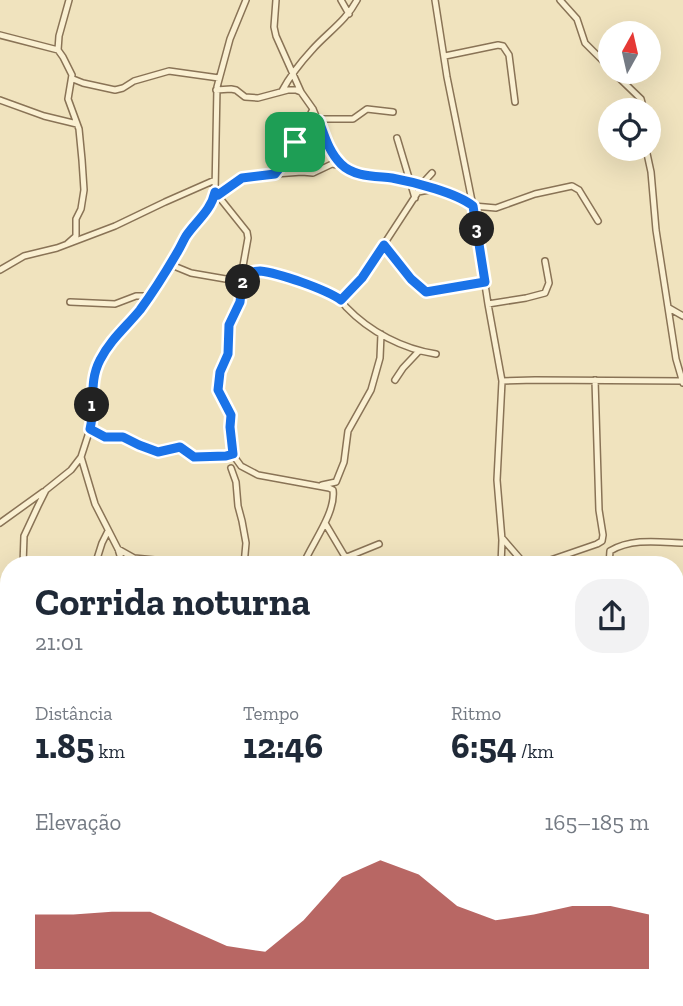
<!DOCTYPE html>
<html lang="pt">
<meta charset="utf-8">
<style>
:root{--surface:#fff;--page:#f2f2f3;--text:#1f2937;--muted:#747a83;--accent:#9b2723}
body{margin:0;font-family:"Zilla Slab",serif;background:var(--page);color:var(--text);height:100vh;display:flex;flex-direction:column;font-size:26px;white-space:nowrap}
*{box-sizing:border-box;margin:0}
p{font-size:23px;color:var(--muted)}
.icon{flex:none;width:38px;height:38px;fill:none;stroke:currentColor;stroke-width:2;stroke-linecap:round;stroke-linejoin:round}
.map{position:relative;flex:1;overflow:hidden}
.panel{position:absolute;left:0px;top:556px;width:684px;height:450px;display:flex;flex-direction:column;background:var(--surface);border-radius:28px 28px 0 0;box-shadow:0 7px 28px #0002}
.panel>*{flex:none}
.needle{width:46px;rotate:8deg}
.buttons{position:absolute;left:598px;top:21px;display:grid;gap:14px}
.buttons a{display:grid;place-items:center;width:63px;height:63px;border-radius:50%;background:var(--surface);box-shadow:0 7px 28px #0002;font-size:35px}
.pin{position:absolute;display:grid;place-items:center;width:60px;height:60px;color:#fff;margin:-30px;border-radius:14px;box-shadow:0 4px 10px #0006}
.km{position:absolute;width:35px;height:35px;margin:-18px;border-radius:50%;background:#222;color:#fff;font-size:19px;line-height:35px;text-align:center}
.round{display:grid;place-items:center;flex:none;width:74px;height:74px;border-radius:28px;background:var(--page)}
.overview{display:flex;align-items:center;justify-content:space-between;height:119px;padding:0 35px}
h1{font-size:38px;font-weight:700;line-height:52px}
.stats{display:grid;grid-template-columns:repeat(3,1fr);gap:10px;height:119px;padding:7px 35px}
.stats div{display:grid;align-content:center}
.stats b{font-size:35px;font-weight:700}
.stats small{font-size:19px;font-weight:400}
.stats p{font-size:19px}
.chart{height:196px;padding:14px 35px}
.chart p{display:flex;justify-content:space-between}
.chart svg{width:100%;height:126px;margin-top:7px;fill:var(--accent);opacity:.7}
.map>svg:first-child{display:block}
</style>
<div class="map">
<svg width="683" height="1006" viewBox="0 0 683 1006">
<rect width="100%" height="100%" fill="#f0e3be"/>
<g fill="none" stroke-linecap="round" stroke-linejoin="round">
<defs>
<path id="street" d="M276,0L274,27L276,36L301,92
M341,0L349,14
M435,0L447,77L473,206L488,304L502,381L535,380L683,381
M560,0L577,19L585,43L611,69
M0,35L58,50
M445,56L498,45L503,46L509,55L515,102
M613,72L641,99L644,110
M73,79L83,83L115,90L123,88L134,81L169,71L219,78
M216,90L231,89L236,90L245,97L258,98L288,90H296L301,92L313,109L331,152L343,166L348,170L363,174L411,182L458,196L473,206L485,207L496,208L535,194L572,186L579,190L598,221
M282,91C290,76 300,63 312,50C327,33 346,21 357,0
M0,100L44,116L77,124
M306,123L324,119H353L367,109L393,112
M397,138L415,198
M646,149L651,172L656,230L676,359L683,383
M275,174L302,172L313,173L332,164L343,166
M421,185L432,173
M215,192L247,232L248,238L243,266L242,293L240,302L228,328L229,351L220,372L218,387L219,394L231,414L230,427L233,455L241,466L258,475L329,488L333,490C336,513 312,543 303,565
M218,195L242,178L275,174L292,152L313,109
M67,244L76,236V219L81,209L84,190L82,160L79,129L68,99L72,75L63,57L58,50L59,36L69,0
M384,245L411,279L426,292L485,282
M169,264L191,273L243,282
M0,270L24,256L57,248L115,226L165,202L215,180
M243,275C248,273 253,271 259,271C273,272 330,289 340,299C343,301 344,305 346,307C370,332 403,349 436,354
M341,300L362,278L418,192L429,190
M70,302L115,304L136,296H149
M488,304L526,298L545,293L549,283L545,261
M669,308L683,316
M395,380L403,368L419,351
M91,429L105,437H123L139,445L158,451L180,447L194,457L226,456L233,454
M231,468L236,482L238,506L242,521L246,543L244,565
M322,485L336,482L344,462L348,431L371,390L380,358L381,334
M0,523L43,492
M325,523L344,555L347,557L379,544
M503,539L522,561L531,565
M118,549L134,558L175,562L189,561L205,565
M23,565L24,536L38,506L46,490L71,470L81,457
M95,565L102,543L108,531
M123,565L118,549L95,504L81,457L92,423L94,375L104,352L113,339L140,309L176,254L184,239L207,212L211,206L215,192L217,87L230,39L246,0
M501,565L502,540L497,480L502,381
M536,565L597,544L602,541L603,535L599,510L595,380
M609,565L610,551C632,538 658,542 683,543
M0,595H9
M0,671L9,657
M676,745L683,746
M0,781L9,808
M676,807H683
M676,836L683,835
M0,906L9,900
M144,998L149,1006
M229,998L231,1006
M276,998L320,1003L329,1006
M511,998L512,1006
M322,1003L337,1000L363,1002
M115,1006L122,1004L131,998
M553,1006L556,998
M586,1006L598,1001L602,998"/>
</defs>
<use href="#street" stroke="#897356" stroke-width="8"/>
<use href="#street" stroke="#faf0d2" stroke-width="5"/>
</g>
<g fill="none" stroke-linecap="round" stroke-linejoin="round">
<defs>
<path id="route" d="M319,121C325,137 329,152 341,164C354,177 375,176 392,178C414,182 457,193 473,206L485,282L426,292L411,279L384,245L362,278L341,300C325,289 279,273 260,271C253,271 249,273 243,275L240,302L229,325L228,354L220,372L218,390L231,415L230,427L233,454L226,456L194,457L180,447L158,452L139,445L123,437H105L90,429C96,405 88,383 100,360C110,340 126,327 140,310C154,291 167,270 178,251C181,246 183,241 186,236C196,221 211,211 215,192L218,195L242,178L275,174L292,152L297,139L306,123Z"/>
</defs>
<use href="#route" stroke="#fff" stroke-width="14"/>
<use href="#route" stroke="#1a73e8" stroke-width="9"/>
</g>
</svg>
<div class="buttons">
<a><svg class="needle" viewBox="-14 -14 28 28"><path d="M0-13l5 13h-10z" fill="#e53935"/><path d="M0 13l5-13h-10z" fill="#747a83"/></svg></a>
<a><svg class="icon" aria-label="locate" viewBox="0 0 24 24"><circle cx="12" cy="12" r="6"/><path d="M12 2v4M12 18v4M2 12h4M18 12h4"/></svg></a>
</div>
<div class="pin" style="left:295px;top:142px;background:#1e9e55"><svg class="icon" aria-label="arrive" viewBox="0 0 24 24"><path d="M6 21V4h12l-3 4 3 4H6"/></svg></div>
<b class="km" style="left:92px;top:405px">1</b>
<b class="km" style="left:243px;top:282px">2</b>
<b class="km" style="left:477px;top:229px">3</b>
<section class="panel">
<div class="overview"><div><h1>Corrida noturna</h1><p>21:01</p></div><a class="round"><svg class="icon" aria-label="share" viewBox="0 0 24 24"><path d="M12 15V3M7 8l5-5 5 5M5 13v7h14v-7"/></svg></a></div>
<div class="stats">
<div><p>Distância</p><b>1.85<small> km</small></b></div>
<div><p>Tempo</p><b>12:46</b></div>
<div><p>Ritmo</p><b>6:54<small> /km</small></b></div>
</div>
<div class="chart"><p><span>Elevação</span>165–185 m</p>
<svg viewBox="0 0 160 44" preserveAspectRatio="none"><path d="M0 44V25L10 25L20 24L30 24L40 30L50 36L60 38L70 27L80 12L90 6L100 11L110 22L120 27L130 25L140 22L150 22L160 25V44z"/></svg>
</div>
</section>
</div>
